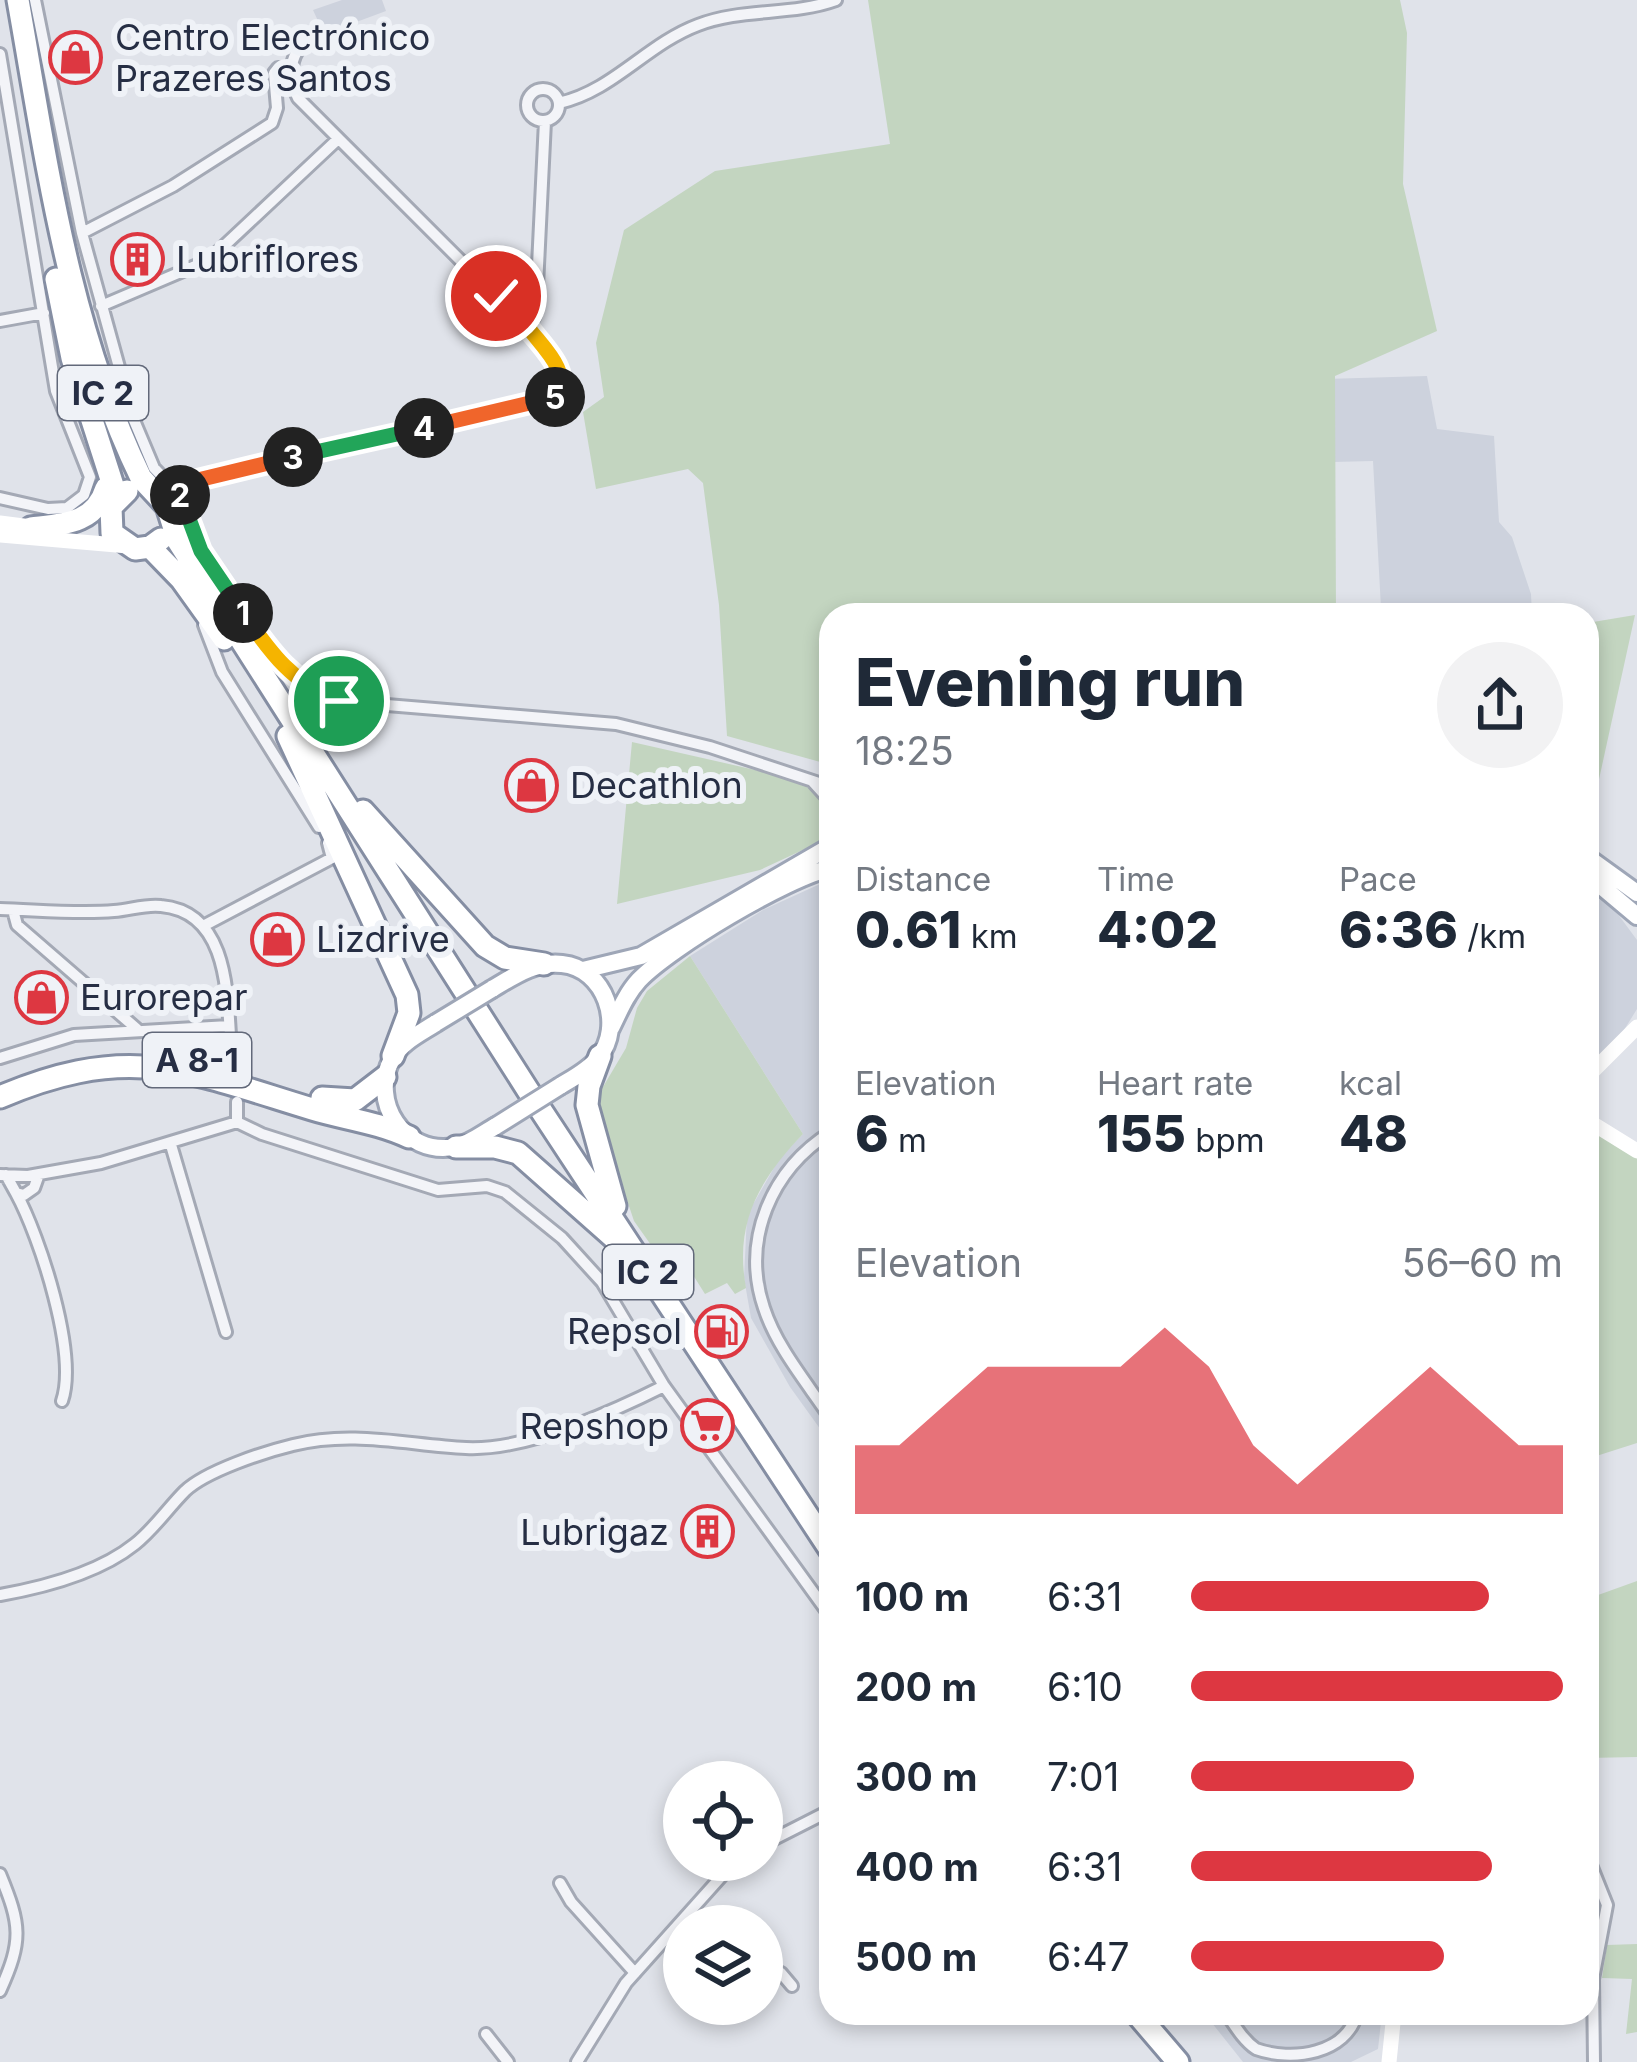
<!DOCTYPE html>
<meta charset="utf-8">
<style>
:root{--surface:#fff;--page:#f2f2f3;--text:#1f2937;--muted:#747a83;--accent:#dd3741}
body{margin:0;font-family:Inter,sans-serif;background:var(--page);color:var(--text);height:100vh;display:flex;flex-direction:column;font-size:45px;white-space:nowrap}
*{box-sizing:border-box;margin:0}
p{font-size:39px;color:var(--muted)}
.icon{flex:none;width:66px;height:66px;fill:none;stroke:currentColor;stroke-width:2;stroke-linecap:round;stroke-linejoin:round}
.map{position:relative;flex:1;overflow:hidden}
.panel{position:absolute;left:819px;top:603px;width:780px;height:1422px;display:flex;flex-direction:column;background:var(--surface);border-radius:36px;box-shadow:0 6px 18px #0003}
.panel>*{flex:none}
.controls{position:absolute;left:663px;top:1761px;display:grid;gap:24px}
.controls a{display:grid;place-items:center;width:120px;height:120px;border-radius:50%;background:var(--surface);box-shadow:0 6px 18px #0003;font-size:60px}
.pin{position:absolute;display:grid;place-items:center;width:102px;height:102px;color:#fff;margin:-51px;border:6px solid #fff;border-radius:50%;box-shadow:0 3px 12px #0007}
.km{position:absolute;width:60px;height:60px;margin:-30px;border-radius:50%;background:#222;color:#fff;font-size:33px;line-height:60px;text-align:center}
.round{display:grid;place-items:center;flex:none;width:126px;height:126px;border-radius:63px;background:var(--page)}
.head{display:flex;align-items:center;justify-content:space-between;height:204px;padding:0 36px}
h1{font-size:66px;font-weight:800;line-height:90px}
.figures{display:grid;grid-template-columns:repeat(3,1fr);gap:18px;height:204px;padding:12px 36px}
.figures div{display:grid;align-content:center}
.figures b{font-size:51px;font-weight:800}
.figures small{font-size:33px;font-weight:400}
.figures p{font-size:33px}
.chart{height:336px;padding:24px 36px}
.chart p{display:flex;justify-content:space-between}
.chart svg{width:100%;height:216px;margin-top:12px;fill:var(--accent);opacity:.7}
ul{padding:0 36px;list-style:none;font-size:39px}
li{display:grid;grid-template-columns:192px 144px 1fr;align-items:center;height:90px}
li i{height:30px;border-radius:15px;background:var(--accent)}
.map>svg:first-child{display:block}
</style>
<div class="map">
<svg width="1637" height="2062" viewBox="0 0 1637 2062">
<rect width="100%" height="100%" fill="#e0e3ea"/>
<path fill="#cdd2dd" d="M342,0H382L386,11L324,34L313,10Z
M1427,376L1437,429L1494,436L1499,522L1512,537L1531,594L1532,615H1442L1436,607L1381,608L1373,461L1333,462L1325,379Z
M831,879V1444L790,1387L751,1318L744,1278L747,1215L779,1159L803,1134L690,956L763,910Z
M1587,885L1606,898L1637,940V1009L1619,1038L1587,1066Z
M1204,2013H1382L1378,2049L1351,2062H1243Z"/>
<path fill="#c3d5c0" d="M868,0H1400L1407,33L1403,184L1437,331L1335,376L1336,615H831V765L727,736L719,605L703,483L688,469L596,489L583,412L604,397L596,343L624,230L715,171L890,144Z
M1635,615L1596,793V794L1587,791V623Z
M632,742L804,781C826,798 842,815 820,842L760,870L617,904Z
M690,956L803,1134C759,1180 734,1223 746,1288L735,1294L727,1283L705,1294L681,1256L651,1245L634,1221L597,1110V1097L626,1048L637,1008L647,991Z
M1587,1128L1637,1157V1443L1587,1459Z
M1637,1581V1757L1587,1758V1599Z
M1637,1944V2032L1626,2034L1632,1979L1602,1978L1607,1945Z"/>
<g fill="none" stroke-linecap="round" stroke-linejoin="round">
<path stroke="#bbbfc9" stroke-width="10" stroke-dasharray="10 5" stroke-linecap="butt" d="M231,1051L235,1084"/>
<defs>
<path id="street" d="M35,0L82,233L133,418L154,468L178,493L201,551L288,672L303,685L339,701L616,724L710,747L831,787
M316,31C293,48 284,70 298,98L496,296
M0,54L56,391L90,477L84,495L67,508L48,509L0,498
M527 105a16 16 0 1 1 32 0a16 16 0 1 1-32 0Z
M559,103C613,91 647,44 698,25C741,8 792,16 836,0
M82,233L173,186L272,123L277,108L274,73L278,68L292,69
M492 308a22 22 0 1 1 44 0a22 22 0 1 1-44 0Z
M101,306L209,260L337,140
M536,307L545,121
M0,321L44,313
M173,486L547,401L560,392L562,378L527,326
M204,625L222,672L319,827
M812,781L831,802
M0,909C37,910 76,914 114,911C130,910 145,904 161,906C230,912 227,997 231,1051
M13,910L17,925L137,1029
M205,925L332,858L328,843
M0,1058L74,1035L229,1026
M237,1102V1122
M831,1132C771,1170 741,1240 764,1308C777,1348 808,1384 831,1419
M171,1145L226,1332
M0,1175L28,1176L101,1163L237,1122L262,1134L438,1190L487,1186L505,1192L562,1238L602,1282L664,1386L831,1617
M6,1175L16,1193L24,1195L34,1188L39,1174
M16,1193C40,1237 78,1354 62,1401
M0,1595C45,1587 99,1573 135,1544C154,1529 168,1508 185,1491C206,1471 264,1452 293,1445C352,1430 408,1445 466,1448C525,1451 612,1412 664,1386
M762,1845L831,1810
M1587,1855L1607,1905L1593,1979L1594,2062
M0,1874C21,1925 23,1940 0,1991
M560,1883L571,1902L635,1973
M762,1963L781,1973L792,1986
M1226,2013C1235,2026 1243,2040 1256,2049C1292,2062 1347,2054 1357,2013
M486,2034L508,2062
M577,2062L626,1983L736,1860"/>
<path id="primary" d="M1587,857L1637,893
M1587,874L1637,916
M583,970L641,956L831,846
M492,989C514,976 535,961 562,964C605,968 625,1026 598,1058C589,1070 573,1078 560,1086
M436,1023C421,1033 401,1042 392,1059C369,1101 404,1156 454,1147C469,1145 483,1133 496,1126
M611,1028C619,1012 626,994 639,980C671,947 786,878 831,868"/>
<path id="highway" d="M18,0C47,164 68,327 141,478L167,506L178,541L529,1092L831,1551
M56,279L72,358L117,498
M127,491L111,507L112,533L135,549L150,547L161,539
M31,528C63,524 95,524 106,488
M150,547L181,579L224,639
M288,736L407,995L409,1013L393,1056
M363,811L485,946L505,958L544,964
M600,1056L589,1086L587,1105L615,1206
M0,1097C130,1042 187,1071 312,1109C345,1119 377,1122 409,1137
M322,1098L355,1100L385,1077
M456,1147H495L518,1153L614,1238
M1136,2013L1178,2062"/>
</defs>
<use href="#street" stroke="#a4a9b5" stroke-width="16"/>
<use href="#primary" stroke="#9ea6b7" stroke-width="22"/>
<use href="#highway" stroke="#858ea3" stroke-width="27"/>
<use href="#street" stroke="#f3f4f8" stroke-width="10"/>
<path stroke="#fff" stroke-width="15" d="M0,523L39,528
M0,535L128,546
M1587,1077L1637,1027
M1587,1120L1637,1151
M1389,2062L1394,2013"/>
<use href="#primary" stroke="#fff" stroke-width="16"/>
<use href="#highway" stroke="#fff" stroke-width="21"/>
<defs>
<path id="primary-bridge" d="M436,1023L492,989
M496,1126L560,1086"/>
</defs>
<use href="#primary-bridge" stroke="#9ea6b7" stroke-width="22" stroke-linecap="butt"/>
<use href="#primary-bridge" stroke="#fff" stroke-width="16"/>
</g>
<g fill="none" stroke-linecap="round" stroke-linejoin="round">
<defs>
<path id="split-1" d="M243,613C270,652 293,684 339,701"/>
<path id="split-2" d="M180,495L201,551L243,613"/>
<path id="split-3" d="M180,495L173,486L293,457"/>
<path id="split-4" d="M293,457L424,428"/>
<path id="split-5" d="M424,428L555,397"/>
<path id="split-6" d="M496,296C490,310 493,322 507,329L527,326C542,347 573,372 555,397"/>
</defs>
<use href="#split-1" stroke="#fff" stroke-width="24"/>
<use href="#split-2" stroke="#fff" stroke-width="24"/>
<use href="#split-3" stroke="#fff" stroke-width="24"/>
<use href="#split-4" stroke="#fff" stroke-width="24"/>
<use href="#split-5" stroke="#fff" stroke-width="24"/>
<use href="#split-6" stroke="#fff" stroke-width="24"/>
<use href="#split-1" stroke="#f5b400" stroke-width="15"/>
<use href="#split-2" stroke="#22a559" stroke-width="15"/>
<use href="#split-3" stroke="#f0652b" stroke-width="15"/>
<use href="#split-4" stroke="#22a559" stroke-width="15"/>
<use href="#split-5" stroke="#f0652b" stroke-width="15"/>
<use href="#split-6" stroke="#f5b400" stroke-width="15"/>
</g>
<defs>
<symbol id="shop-ring" viewBox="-11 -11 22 22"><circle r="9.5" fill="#eff2f7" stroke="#dd3741" stroke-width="1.5"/><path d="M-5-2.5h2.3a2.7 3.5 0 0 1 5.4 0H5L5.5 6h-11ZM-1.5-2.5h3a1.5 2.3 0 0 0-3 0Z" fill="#dd3741"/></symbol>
<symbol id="building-ring" viewBox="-11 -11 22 22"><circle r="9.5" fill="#eff2f7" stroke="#dd3741" stroke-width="1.5"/><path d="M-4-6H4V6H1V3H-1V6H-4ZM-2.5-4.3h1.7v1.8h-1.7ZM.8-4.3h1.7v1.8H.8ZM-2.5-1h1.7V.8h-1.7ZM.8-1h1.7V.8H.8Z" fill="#dd3741"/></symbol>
<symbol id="fuel-ring" viewBox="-11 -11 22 22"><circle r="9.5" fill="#eff2f7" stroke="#dd3741" stroke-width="1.5"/><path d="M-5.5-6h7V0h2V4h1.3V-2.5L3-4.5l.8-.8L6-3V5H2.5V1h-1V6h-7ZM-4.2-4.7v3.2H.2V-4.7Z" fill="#dd3741"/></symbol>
<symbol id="supermarket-ring" viewBox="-11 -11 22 22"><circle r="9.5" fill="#eff2f7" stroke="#dd3741" stroke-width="1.5"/><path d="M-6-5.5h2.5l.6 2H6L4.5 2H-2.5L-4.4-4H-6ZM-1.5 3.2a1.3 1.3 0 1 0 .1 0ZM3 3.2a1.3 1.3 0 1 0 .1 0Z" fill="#dd3741"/></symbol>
</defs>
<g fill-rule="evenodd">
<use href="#shop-ring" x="46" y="28" width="59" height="59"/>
<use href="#building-ring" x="108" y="230" width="59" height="59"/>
<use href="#shop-ring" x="502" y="756" width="59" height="59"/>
<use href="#shop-ring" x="248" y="910" width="59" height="59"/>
<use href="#shop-ring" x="12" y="968" width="59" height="59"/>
<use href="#fuel-ring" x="692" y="1302" width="59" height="59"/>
<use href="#supermarket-ring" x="678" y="1396" width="59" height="59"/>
<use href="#building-ring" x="678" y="1502" width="59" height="59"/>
</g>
<g text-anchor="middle" stroke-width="12" stroke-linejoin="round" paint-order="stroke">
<g fill="#eff2f7" stroke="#62697a" stroke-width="3">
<rect x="58" y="366" width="90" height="54" rx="9"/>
<rect x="143" y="1033" width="108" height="54" rx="9"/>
<rect x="603" y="1245" width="90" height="54" rx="9"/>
</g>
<g font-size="33" font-weight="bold" fill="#262e44">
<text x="103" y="405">IC 2</text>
<text x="197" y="1072">A 8-1</text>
<text x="648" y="1284">IC 2</text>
</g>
<g font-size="36" fill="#262e44" stroke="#eff2f7" text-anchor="start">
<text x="115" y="50">Centro Electrónico<tspan x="115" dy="41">Prazeres Santos</tspan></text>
<text x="176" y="272">Lubriflores</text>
<text x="570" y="798">Decathlon</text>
<text x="316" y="952">Lizdrive</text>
<text x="80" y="1010">Eurorepar</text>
<text x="682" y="1344" text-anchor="end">Repsol</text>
<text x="669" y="1439" text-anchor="end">Repshop</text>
<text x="669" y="1545" text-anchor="end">Lubrigaz</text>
</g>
</g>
</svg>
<div class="controls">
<a><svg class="icon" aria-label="locate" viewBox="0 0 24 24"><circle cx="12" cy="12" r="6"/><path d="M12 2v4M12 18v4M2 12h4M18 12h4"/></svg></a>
<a><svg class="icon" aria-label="layers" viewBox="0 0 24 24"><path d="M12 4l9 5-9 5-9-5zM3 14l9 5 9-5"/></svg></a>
</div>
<div class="pin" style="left:339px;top:701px;background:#1e9e55"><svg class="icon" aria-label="arrive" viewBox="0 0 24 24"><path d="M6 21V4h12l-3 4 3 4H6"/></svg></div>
<div class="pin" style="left:496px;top:296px;background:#d93025"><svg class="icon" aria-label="check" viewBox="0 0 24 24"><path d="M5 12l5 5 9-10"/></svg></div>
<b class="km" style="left:243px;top:613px">1</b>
<b class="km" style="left:180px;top:495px">2</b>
<b class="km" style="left:293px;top:457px">3</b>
<b class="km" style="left:424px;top:428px">4</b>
<b class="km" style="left:555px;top:397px">5</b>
<section class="panel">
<div class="head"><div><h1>Evening run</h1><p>18:25</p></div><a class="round"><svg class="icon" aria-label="share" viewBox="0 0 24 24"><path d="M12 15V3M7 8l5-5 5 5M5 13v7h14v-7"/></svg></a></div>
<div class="figures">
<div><p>Distance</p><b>0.61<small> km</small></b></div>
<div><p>Time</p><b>4:02</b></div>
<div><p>Pace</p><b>6:36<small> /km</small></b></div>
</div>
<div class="figures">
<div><p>Elevation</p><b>6<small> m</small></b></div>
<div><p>Heart rate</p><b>155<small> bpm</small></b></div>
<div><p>kcal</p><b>48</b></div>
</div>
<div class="chart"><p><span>Elevation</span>56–60 m</p>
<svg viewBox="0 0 160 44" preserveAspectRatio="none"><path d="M0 44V30L10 30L20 22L30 14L40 14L50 14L60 14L70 6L80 14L90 30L100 38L110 30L120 22L130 14L140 22L150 30L160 30V44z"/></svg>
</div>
<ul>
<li><b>100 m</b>6:31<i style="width:80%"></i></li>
<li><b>200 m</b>6:10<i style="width:100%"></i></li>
<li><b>300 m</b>7:01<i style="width:60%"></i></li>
<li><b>400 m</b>6:31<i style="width:81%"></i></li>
<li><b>500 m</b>6:47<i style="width:68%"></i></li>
</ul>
</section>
</div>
